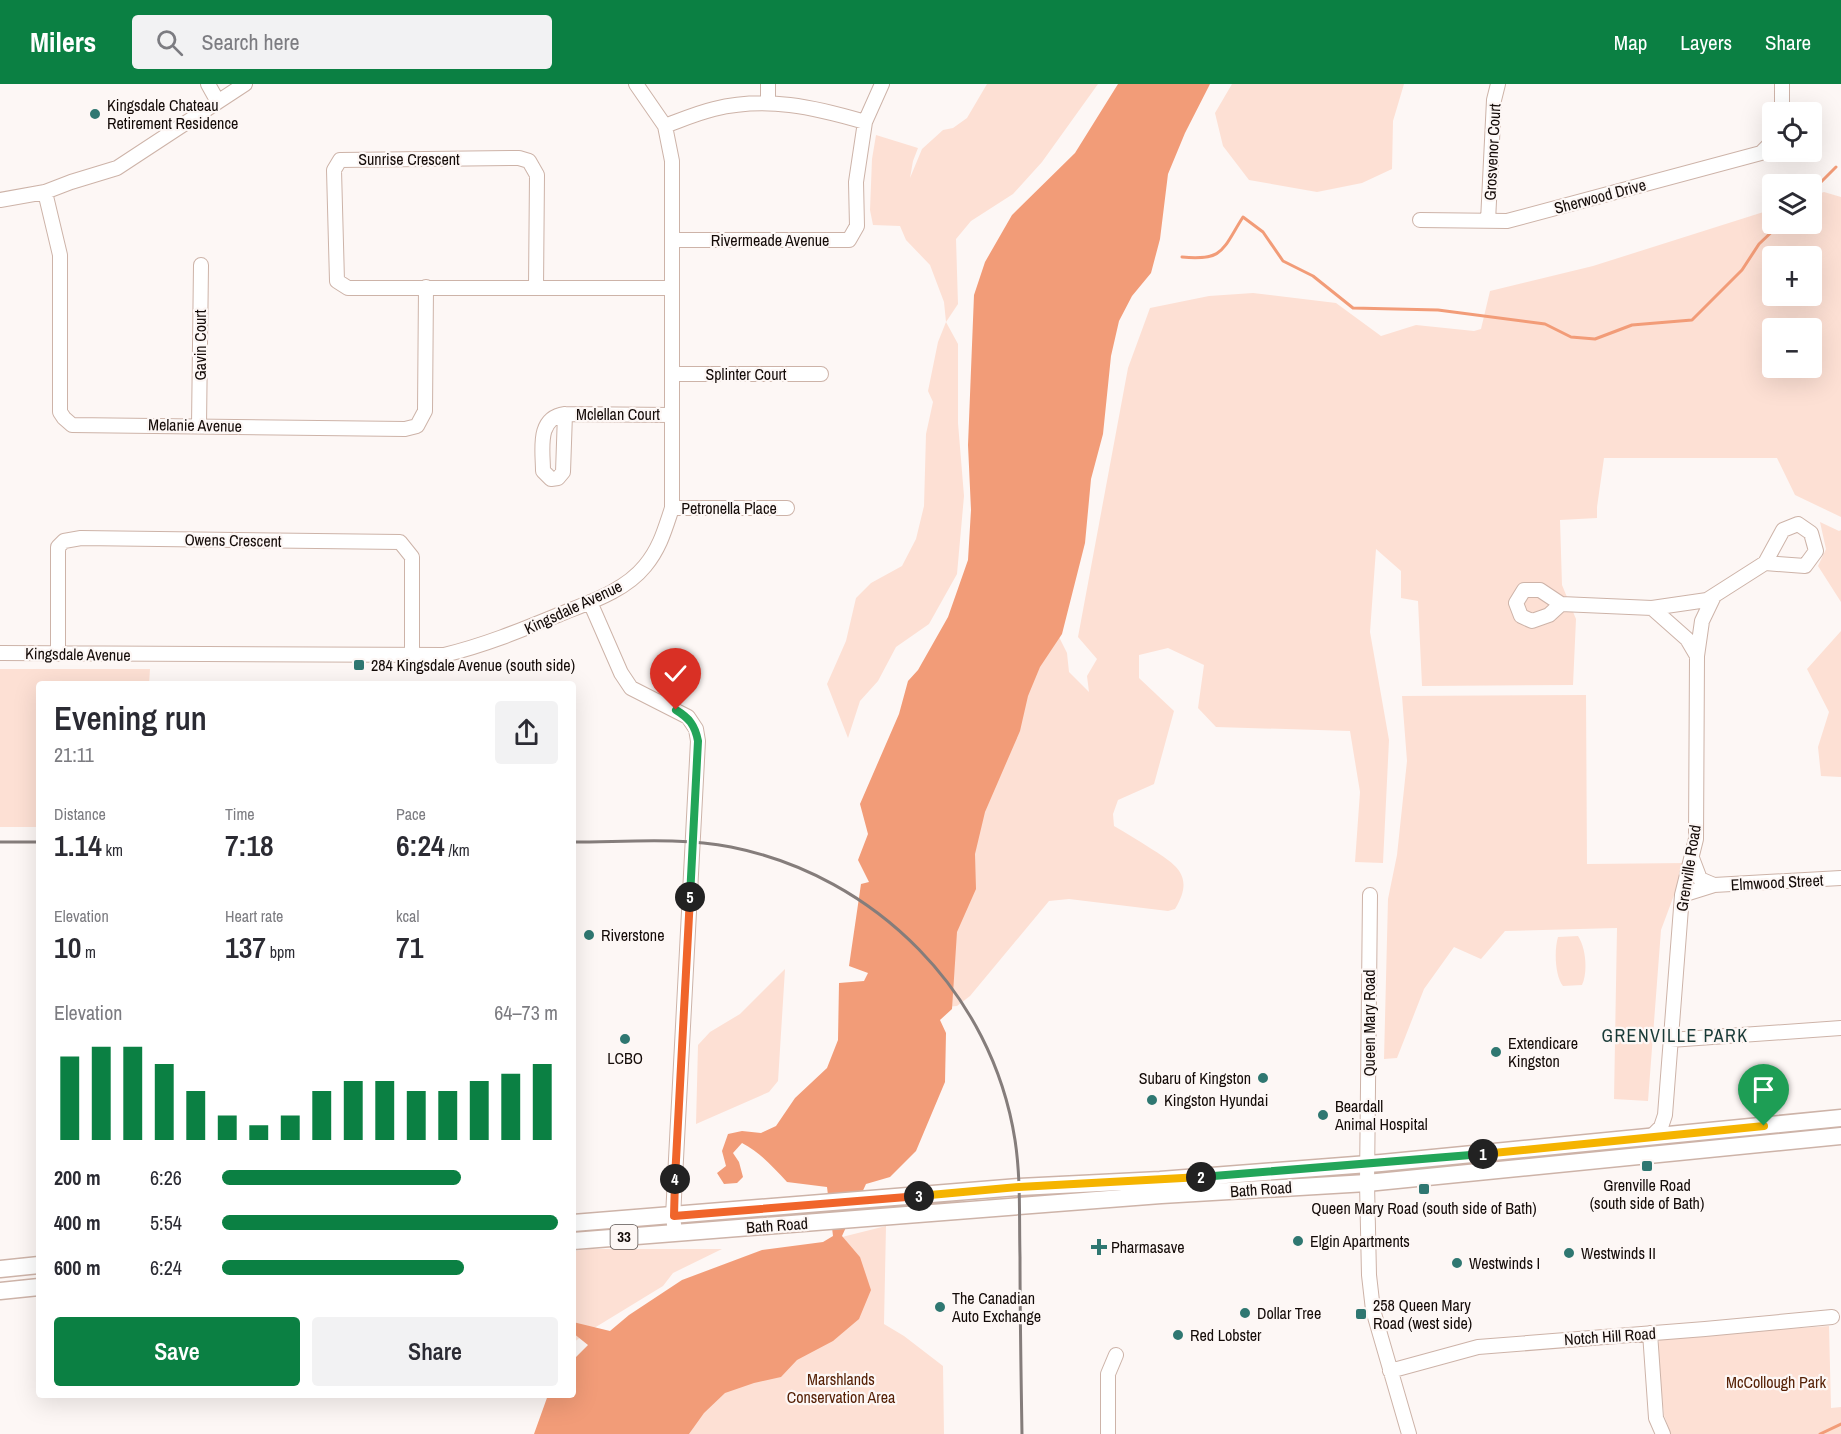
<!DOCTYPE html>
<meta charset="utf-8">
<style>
:root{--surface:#fff;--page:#f2f2f3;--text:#2b2b33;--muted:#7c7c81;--accent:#0b8043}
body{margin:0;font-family:"Archivo Narrow",sans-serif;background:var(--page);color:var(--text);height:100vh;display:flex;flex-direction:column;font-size:22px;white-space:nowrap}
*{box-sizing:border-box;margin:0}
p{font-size:20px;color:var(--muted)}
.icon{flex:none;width:33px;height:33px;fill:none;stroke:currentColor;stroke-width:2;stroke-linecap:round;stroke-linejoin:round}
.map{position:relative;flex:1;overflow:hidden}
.details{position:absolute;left:36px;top:597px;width:540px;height:717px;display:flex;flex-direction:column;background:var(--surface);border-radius:6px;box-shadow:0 6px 24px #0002}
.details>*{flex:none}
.tools{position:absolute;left:1762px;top:18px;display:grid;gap:12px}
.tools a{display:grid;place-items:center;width:60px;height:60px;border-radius:6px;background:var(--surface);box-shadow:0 6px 24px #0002;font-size:30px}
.pin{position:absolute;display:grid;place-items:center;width:51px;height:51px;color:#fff;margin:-62px -26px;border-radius:50% 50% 50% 0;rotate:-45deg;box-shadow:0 0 6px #0007}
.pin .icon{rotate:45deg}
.km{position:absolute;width:30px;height:30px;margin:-15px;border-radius:50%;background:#222;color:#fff;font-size:16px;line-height:30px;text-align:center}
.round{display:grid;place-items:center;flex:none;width:63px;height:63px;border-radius:6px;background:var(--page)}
.head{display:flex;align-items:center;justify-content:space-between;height:102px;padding:0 18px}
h1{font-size:33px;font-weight:600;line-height:45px}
.stats{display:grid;grid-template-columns:repeat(3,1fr);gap:9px;height:102px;padding:6px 18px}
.stats div{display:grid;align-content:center}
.stats b{font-size:30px;font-weight:600}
.stats small{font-size:16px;font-weight:400}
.stats p{font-size:16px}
.chart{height:168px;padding:12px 18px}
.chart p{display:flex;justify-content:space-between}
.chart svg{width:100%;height:108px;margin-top:6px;stroke:var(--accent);stroke-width:6}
.action{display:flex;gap:12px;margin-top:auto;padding:12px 18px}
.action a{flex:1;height:69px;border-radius:6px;background:var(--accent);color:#fff;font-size:24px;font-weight:600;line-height:69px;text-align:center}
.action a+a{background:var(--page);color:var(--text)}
ul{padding:0 18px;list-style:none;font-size:20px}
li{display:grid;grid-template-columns:96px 72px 1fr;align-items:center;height:45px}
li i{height:15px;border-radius:8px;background:var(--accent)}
header{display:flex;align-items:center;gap:36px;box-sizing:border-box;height:84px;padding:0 30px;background:var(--accent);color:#fff}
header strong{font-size:28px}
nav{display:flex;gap:33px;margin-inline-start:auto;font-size:21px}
.search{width:420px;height:54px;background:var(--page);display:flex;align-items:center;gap:15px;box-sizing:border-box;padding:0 21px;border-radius:6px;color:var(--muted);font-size:22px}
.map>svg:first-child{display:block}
</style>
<header>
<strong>Milers</strong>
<div class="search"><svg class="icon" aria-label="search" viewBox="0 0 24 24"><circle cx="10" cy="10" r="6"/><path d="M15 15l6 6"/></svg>Search here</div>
<nav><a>Map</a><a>Layers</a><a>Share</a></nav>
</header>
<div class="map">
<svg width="1841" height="1350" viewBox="0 0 1841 1350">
<rect width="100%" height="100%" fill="#fdf7f5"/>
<path fill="#fde0d4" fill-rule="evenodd" d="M987,0H1098L1042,78L1013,110L971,137L956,155L958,220L946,238L958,260V339L964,412L957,490L929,540L896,563L878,597L860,617L848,654L827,600L846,557L856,514L871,499L902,482L916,455L924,422L926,350L933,318L928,307L938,258L946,238L944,218L930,181L906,156L900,142L873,141L870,126L872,75L876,51L918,64L913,77L910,94L922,65L943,46L953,44L967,34Z
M1232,0H1404L1393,37L1392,85L1362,99L1317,108L1249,96L1223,62L1215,29Z
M1824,108L1841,113V433L1795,411L1777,374H1604L1597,423V434L1560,436L1562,501L1576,535L1573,601L1422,602L1418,517L1401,514V487L1376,465L1370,548L1389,656L1383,779L1355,778L1360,708L1350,647L1216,643L1198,624L1204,581L1168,564L1139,571V594L1174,627L1154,700L1118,716L1113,730L1114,742C1126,749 1138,756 1150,764C1177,781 1195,792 1175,825L1168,827L1069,815L1049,817L970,912L957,922L933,924L934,852L1050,535L1067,569L1069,588L1089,608L1087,592L1097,575L1078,553L1128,284L1150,224L1209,212L1253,209L1336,219L1381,252L1416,241L1474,247L1481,245L1490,207L1593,182L1773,125V140H1812V112ZM1773,172H1812V212H1773ZM1773,244H1812V284H1773Z
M1820,438L1839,447L1841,446V518L1818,482L1826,465Z
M1841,547V693L1821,692L1818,663L1829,628L1807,585Z
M0,585H150L149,600H39V743H0Z
M1586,611L1587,780L1686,779L1661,846L1648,1017L1614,1015L1617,844L1505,847L1481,875L1454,863L1424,905L1397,974L1384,975L1388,815L1397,771L1407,677L1402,612Z
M1578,852C1586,864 1588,888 1582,901L1563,902C1555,892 1554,866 1558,853Z
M785,885L778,997L769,1008L696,1040L698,961L710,948L740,930Z
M886,1142L884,1240L904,1252L943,1282L944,1350H689L693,1344L692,1322L860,1173L842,1153Z
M590,1165H722L673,1189L663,1202L586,1249L573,1259V1167Z
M1829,1242L1831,1324L1841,1323V1350H1671L1664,1331L1657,1263L1660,1255L1664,1253Z"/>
<path fill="#f29c78" d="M1118,0H1210L1185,49L1168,90L1160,155L1151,189L1132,212L1119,237L1111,272L1103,350L1091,395L1085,459L1062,550L1040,583L1028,612L1020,647L985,728L975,770L976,805L957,848L952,925L940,936L946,949L945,998L916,1067L890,1093L866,1100L842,1152L860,1173L871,1206L859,1235L833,1257L797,1276L781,1293L754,1299L725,1309L704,1329L689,1350H534L548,1311H573V1276L588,1261L573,1249V1238L610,1247L629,1231L682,1196L762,1166L823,1158L833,1152L827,1103L787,1098C773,1083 761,1069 742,1059L733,1069L739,1078L743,1093L737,1099L724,1100L717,1089L726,1082L722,1067L728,1050L742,1047L761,1049L776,1042L795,1014L827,984L838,956L839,899L864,897L868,889L849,882L861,800L869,798L858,776L868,750L860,720L899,630L908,597L918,586L948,533L968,476L971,426L968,361L974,211L985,178L1012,131L1075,69Z"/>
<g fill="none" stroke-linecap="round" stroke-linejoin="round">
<path stroke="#f29c78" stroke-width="3" d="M1812,107L1836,83
M1182,173C1224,177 1222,166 1243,133L1263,148L1283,177L1313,192L1353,224L1438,226L1545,240L1571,253L1595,255L1632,241L1692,236L1742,186L1759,160L1780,140
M1820,1350L1841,1340"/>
<defs>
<path id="minor" d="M208,0L218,18
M768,18V0
M1782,28V0
M665,42C681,36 697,29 714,25C766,12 814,23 865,38
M45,108L60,171V328L64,334L72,341L405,345L417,342L425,327L426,203
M0,116L45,108L71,98L117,84L245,0
M1420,136L1507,137L1761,69L1773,57
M1488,137L1494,16L1498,0
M673,156H849L857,142L856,98L865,38L882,0
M536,203L537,91L529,77L519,74L340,76L334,86L337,197L348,204H672
M672,290H821
M565,330L563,388L558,394L551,395L543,387C543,366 536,334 565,330L671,331
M199,341L201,181
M672,424H787
M590,518L621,589L631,604L688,633L696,645L698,657L673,1132L675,1149
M1561,520L1549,531L1532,537L1521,532L1516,519L1524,506H1540L1561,520L1652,524L1707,516L1765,479L1783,446L1798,440L1811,449L1816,467L1805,482L1765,479
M1652,524L1687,555L1697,572
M0,569L444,571C485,561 519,547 558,531C587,519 624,508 645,482C660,464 665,445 672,424V77L665,42L636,0
M58,570V463L64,457L81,454L400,458L412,473V571
M1692,774L1700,795L1714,801
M1370,811L1367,1099L1369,1191L1373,1226L1409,1350
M1682,811L1714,801L1841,794
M1670,956L1841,944
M1651,1053L1661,1043L1665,1031L1682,811L1696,755L1697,572L1702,537L1714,512
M1650,1249L1656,1334L1663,1350
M1390,1287L1478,1263L1705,1245L1832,1233
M1108,1350V1290L1116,1271"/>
<path id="major" d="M573,1139L1019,1103L1160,1096L1381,1079L1841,1034
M573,1157L1161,1111L1367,1099L1841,1052
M0,1185L39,1181
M0,1207L39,1203"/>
</defs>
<use href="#minor" stroke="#cdb3a8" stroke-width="16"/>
<use href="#major" stroke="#cdb3a8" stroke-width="19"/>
<use href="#minor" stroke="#fff" stroke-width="14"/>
<use href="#major" stroke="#fff" stroke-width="16"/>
<path stroke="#857d7b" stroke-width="3" d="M0,758H39
M573,758C625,758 680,753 731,763C876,792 992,909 1015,1056C1021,1095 1019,1134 1020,1173C1020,1232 1021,1291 1022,1350"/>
</g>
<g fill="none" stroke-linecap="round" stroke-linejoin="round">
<defs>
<path id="split-1" d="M1483,1070L1764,1042"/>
<path id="split-2" d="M1201,1093L1483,1070"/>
<path id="split-3" d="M919,1112L1019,1103L1201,1093"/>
<path id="split-4" d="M675,1095L674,1132L919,1112"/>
<path id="split-5" d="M675,1095L690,813"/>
<path id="split-6" d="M676,626C689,634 695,641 698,657L690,813"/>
</defs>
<use href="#split-1" stroke="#fff" stroke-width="12"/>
<use href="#split-2" stroke="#fff" stroke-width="12"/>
<use href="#split-3" stroke="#fff" stroke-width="12"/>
<use href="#split-4" stroke="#fff" stroke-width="12"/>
<use href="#split-5" stroke="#fff" stroke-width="12"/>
<use href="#split-6" stroke="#fff" stroke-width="12"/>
<use href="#split-1" stroke="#f5b400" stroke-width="8"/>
<use href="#split-2" stroke="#22a559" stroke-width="8"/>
<use href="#split-3" stroke="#f5b400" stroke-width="8"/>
<use href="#split-4" stroke="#f0652b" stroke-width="8"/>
<use href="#split-5" stroke="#f0652b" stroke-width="8"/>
<use href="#split-6" stroke="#22a559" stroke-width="8"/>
</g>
<g fill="#2f7771" stroke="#fdf7f5" stroke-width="2">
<circle cx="95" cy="30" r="6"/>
<rect x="353" y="575" width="12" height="12" rx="3"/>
<circle cx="589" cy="851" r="6"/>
<circle cx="625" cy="955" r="6"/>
<circle cx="1496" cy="968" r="6"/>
<circle cx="1263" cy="994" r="6"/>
<circle cx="1152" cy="1016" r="6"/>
<circle cx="1323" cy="1031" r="6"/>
<rect x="1641" y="1076" width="12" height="12" rx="3"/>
<rect x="1418" y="1099" width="12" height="12" rx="3"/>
<circle cx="1298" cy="1157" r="6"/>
<path d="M1096 1154h6v6h6v6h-6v6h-6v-6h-6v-6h6z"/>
<circle cx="1569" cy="1169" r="6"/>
<circle cx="1457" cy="1179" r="6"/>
<circle cx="940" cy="1223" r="6"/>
<circle cx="1245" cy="1229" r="6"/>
<rect x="1355" y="1224" width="12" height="12" rx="3"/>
<circle cx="1178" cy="1251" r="6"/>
</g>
<g text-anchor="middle" stroke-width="4.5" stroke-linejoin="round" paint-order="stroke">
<rect fill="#fdf7f5" stroke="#5a524f" stroke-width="1.5" x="610.5" y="1141" width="27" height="24" rx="4.5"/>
<g font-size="15" font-weight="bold" fill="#140b08">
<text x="624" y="1158">33</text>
</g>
<g font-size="16" fill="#140b08" stroke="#fdf7f5" text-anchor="start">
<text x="107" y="27">Kingsdale Chateau<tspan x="107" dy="18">Retirement Residence</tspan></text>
<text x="371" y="587">284 Kingsdale Avenue (south side)</text>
<text x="601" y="857">Riverstone</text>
<text x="1508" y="965">Extendicare<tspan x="1508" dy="18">Kingston</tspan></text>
<text x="625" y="980" text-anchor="middle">LCBO</text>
<text x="1251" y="1000" text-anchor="end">Subaru of Kingston</text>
<text x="1164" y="1022">Kingston Hyundai</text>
<text x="1335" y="1028">Beardall<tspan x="1335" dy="18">Animal Hospital</tspan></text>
<text x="1647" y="1107" text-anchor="middle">Grenville Road<tspan x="1647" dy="18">(south side of Bath)</tspan></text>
<text x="1424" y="1130" text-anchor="middle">Queen Mary Road (south side of Bath)</text>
<text x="1310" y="1163">Elgin Apartments</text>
<text x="1111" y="1169">Pharmasave</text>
<text x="1581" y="1175">Westwinds II</text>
<text x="1469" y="1185">Westwinds I</text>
<text x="952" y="1220">The Canadian<tspan x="952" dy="18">Auto Exchange</tspan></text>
<text x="1373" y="1227">258 Queen Mary<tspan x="1373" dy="18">Road (west side)</tspan></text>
<text x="1257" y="1235">Dollar Tree</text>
<text x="1190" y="1257">Red Lobster</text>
</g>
<g font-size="16" fill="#140b08" stroke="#fdf7f5">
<text transform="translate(1492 68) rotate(-87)" y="6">Grosvenor Court</text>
<text x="409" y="81">Sunrise Crescent</text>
<text transform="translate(1600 112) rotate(-15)" y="6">Sherwood Drive</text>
<text x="770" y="162">Rivermeade Avenue</text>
<text transform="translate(200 261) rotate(-90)" y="6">Gavin Court</text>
<text x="746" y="296">Splinter Court</text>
<text x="618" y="336">Mclellan Court</text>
<text transform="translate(195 341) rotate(1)" y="6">Melanie Avenue</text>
<text x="729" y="430">Petronella Place</text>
<text transform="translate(233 456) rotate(1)" y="6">Owens Crescent</text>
<text transform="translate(573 523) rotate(-25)" y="6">Kingsdale Avenue</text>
<text transform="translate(78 570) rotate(1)" y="6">Kingsdale Avenue</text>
<text transform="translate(1688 784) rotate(-81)" y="6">Grenville Road</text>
<text transform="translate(1777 798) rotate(-3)" y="6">Elmwood Street</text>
<text transform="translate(1369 939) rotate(-90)" y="6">Queen Mary Road</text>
<text transform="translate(1261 1105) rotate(-4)" y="6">Bath Road</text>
<text transform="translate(777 1141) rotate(-4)" y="6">Bath Road</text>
<text transform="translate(1610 1252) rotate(-4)" y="6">Notch Hill Road</text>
</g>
<g font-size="16" fill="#562106" stroke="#fdf7f5">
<text x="841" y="1301">Marshlands<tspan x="841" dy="18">Conservation Area</tspan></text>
<text x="1776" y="1304">McCollough Park</text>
</g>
<g font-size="18" letter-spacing="1.5" fill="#183a37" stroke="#fdf7f5">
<text x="1675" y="958">GRENVILLE PARK</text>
</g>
</g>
</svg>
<div class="tools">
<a><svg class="icon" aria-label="locate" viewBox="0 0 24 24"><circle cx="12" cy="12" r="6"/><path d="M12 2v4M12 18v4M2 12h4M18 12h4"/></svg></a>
<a><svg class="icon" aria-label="layers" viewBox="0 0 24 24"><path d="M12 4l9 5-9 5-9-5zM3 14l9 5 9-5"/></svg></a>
<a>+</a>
<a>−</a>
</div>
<div class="pin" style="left:1764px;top:1042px;background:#1e9e55"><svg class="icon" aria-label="arrive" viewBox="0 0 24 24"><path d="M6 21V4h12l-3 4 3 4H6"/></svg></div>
<div class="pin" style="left:676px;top:626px;background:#d93025"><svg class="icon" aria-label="check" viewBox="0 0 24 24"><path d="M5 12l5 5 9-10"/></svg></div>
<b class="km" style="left:1483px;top:1070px">1</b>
<b class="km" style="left:1201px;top:1093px">2</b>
<b class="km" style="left:919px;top:1112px">3</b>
<b class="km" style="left:675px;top:1095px">4</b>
<b class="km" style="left:690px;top:813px">5</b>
<section class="details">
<div class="head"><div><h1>Evening run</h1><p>21:11</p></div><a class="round"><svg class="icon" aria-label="share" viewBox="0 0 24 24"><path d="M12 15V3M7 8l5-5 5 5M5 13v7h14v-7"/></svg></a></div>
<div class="stats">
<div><p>Distance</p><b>1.14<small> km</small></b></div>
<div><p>Time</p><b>7:18</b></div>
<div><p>Pace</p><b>6:24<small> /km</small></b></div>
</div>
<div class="stats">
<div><p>Elevation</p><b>10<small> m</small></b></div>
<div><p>Heart rate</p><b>137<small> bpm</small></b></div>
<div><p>kcal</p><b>71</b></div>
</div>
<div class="chart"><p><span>Elevation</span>64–73 m</p>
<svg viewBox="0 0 160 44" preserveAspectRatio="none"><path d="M5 44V10M15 44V6M25 44V6M35 44V13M45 44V24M55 44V34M65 44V38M75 44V34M85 44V24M95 44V20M105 44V20M115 44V24M125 44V24M135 44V20M145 44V17M155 44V13"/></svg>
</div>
<ul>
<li><b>200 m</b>6:26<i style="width:71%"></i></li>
<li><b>400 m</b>5:54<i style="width:100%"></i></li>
<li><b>600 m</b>6:24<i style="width:72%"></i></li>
</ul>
<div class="action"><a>Save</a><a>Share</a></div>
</section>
</div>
